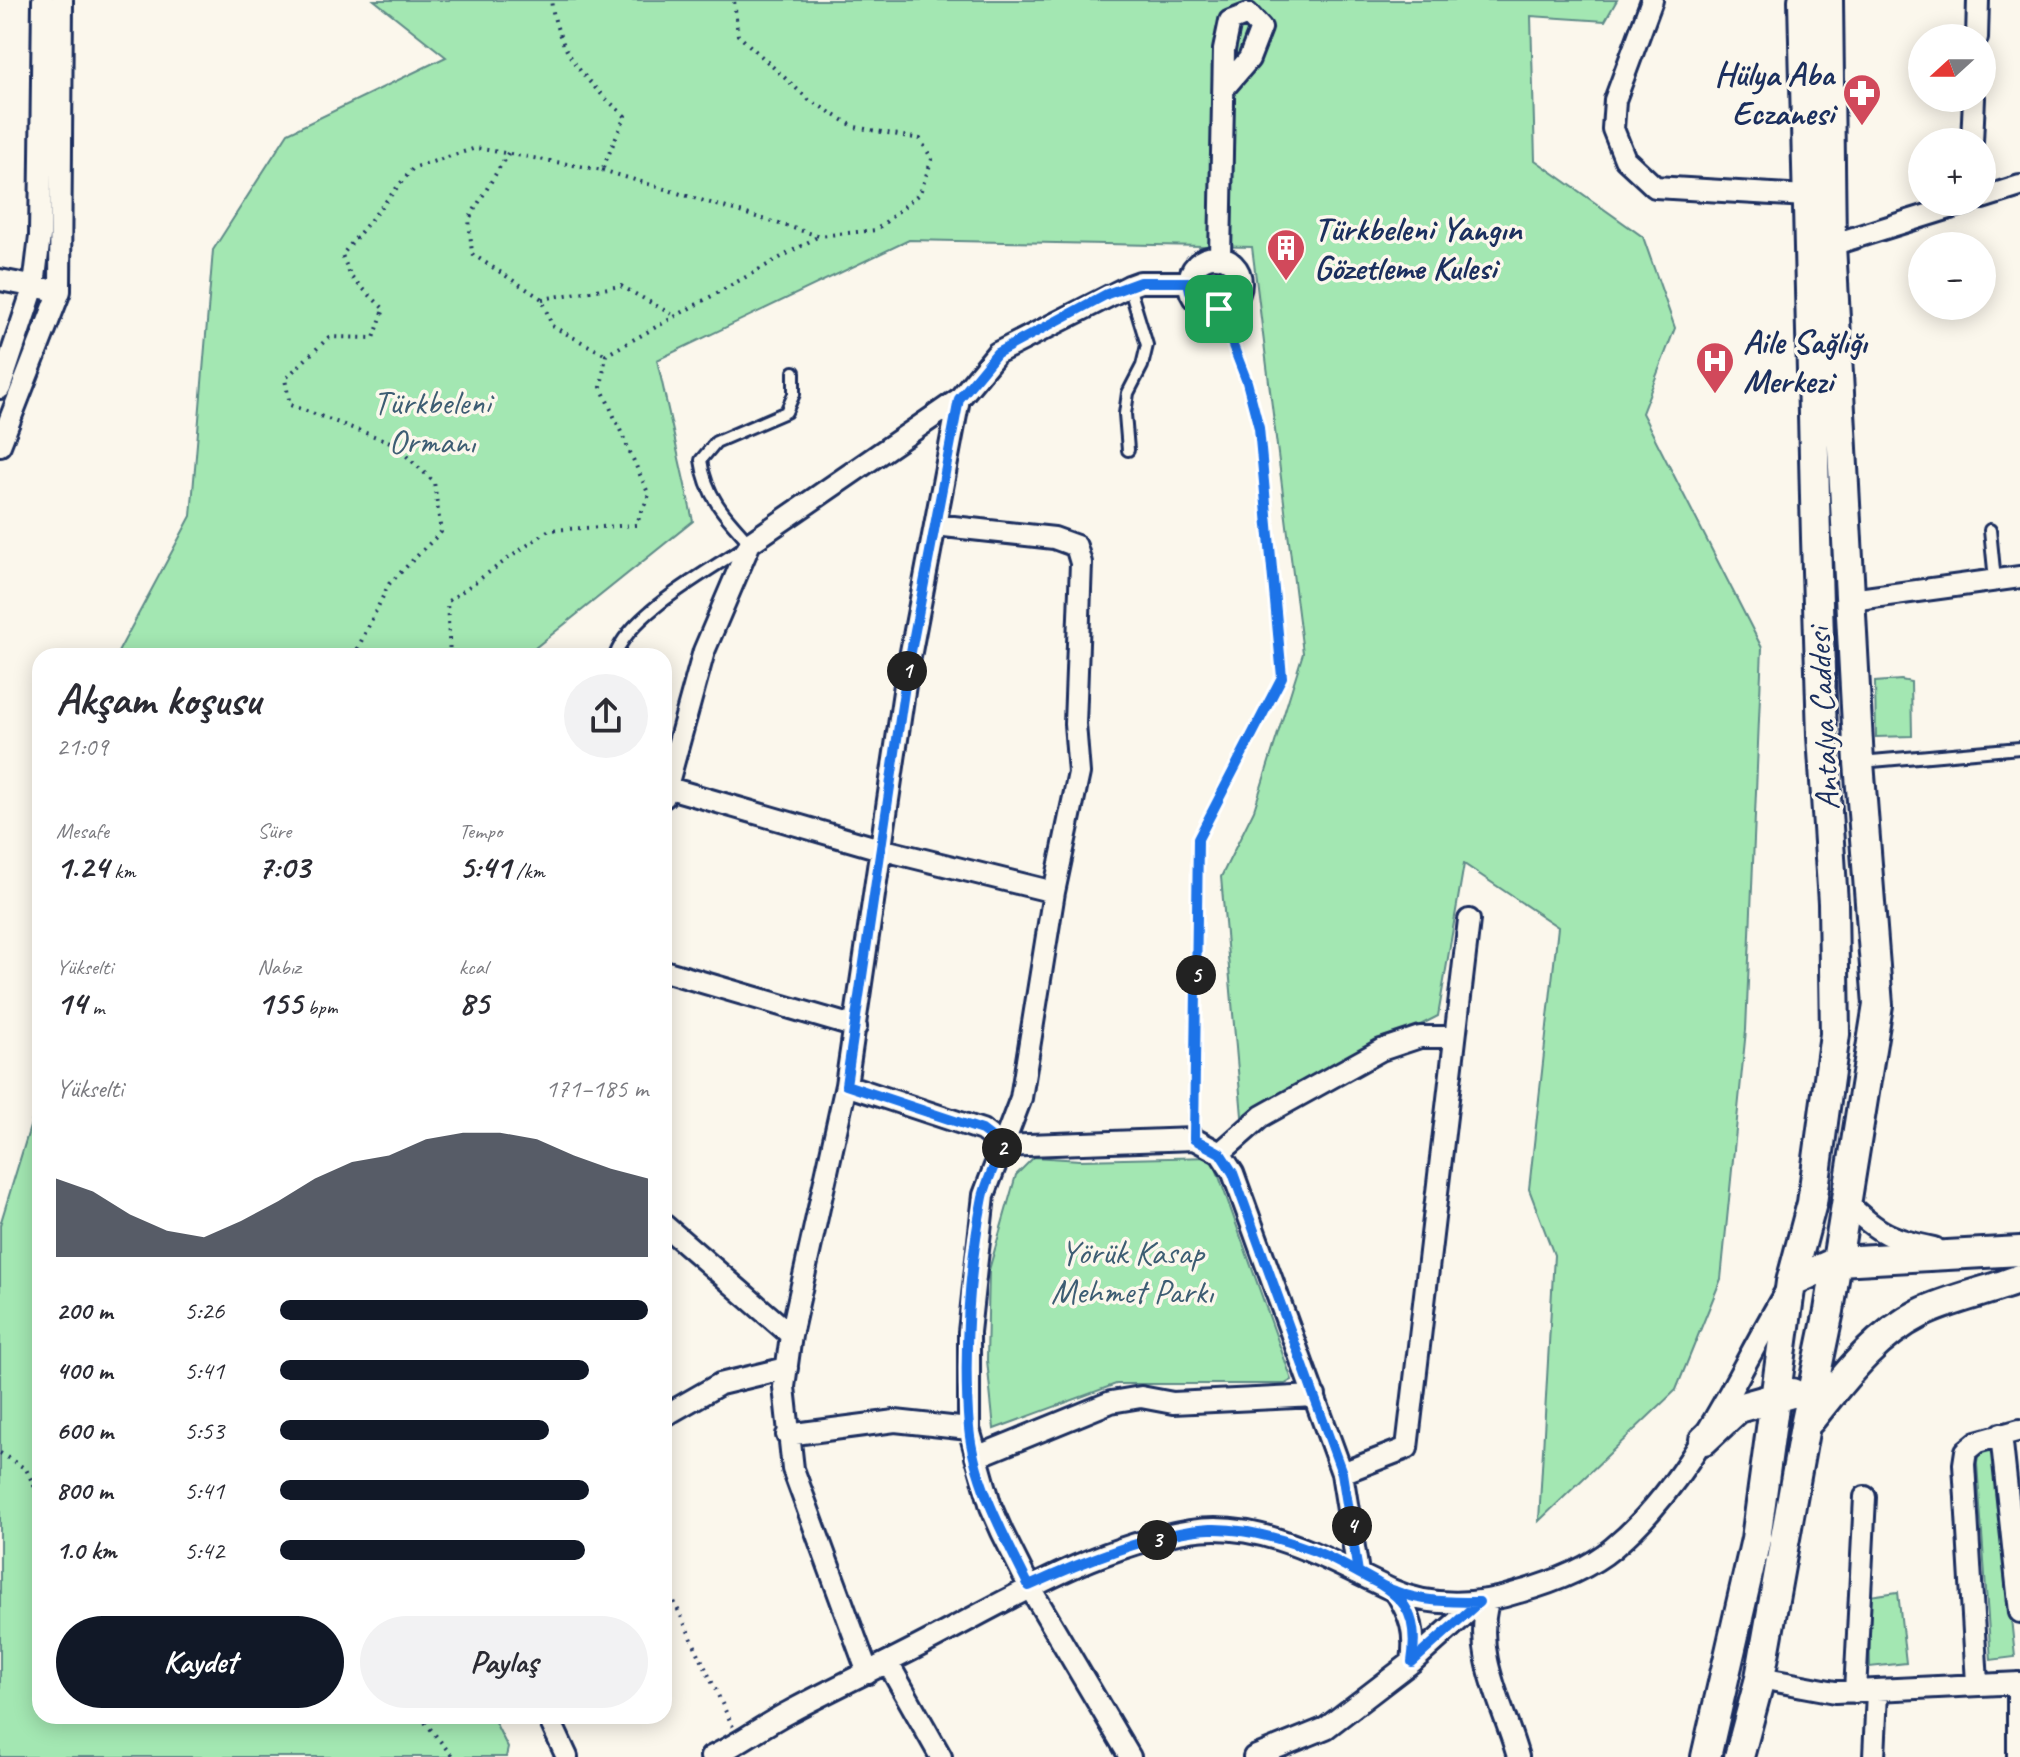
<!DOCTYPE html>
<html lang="tr">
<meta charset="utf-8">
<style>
:root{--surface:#fff;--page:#f2f2f3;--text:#2b2b33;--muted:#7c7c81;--accent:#111827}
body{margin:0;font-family:Caveat,sans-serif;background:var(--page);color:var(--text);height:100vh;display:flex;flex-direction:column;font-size:30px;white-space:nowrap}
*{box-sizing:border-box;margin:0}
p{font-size:26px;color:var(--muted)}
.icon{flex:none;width:44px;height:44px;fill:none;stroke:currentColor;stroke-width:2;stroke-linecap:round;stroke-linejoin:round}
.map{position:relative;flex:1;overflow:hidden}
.panel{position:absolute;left:32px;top:648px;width:640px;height:1076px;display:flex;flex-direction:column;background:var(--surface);border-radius:24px;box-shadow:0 4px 20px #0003}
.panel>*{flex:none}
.needle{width:52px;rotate:249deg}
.controls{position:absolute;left:1908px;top:24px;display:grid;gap:16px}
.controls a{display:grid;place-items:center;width:88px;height:88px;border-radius:50%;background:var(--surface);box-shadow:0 4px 20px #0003;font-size:40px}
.pin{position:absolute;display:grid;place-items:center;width:68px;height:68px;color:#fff;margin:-34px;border-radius:16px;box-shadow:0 4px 12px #0006}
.km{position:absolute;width:40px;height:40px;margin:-20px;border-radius:50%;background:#222;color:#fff;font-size:22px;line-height:40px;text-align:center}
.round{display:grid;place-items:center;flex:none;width:84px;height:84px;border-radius:42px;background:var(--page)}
.headline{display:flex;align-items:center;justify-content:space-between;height:136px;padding:0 24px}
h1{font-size:44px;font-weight:600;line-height:60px}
.stats{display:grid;grid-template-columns:repeat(3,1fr);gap:12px;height:136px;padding:8px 24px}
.stats div{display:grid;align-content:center}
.stats b{font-size:34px;font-weight:600}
.stats small{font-size:22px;font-weight:400}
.stats p{font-size:22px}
.chart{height:224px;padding:16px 24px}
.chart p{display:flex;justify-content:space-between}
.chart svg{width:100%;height:144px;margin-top:8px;fill:var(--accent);opacity:.7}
.cta{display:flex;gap:16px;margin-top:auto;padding:16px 24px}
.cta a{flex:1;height:92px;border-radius:48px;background:var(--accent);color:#fff;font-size:32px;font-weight:600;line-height:92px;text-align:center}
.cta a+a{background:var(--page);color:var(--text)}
ul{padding:0 24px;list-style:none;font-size:26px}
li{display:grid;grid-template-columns:128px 96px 1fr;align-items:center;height:60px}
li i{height:20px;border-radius:10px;background:var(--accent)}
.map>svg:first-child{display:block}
</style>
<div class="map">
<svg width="2020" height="1757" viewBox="0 0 2020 1757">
<rect width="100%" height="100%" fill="#fbf7ec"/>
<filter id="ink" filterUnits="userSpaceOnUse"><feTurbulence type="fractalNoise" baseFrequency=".0125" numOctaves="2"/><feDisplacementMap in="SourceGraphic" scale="16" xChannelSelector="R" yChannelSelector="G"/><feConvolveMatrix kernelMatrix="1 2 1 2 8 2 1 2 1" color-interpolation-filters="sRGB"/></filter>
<g filter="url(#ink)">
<path fill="#a3e7b2" stroke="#5f8b88" stroke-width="2" d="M374,0H1617L1605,21L1531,16L1535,160L1643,237L1675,328L1642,413L1762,648L1746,1030L1721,1279L1676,1390L1539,1521L1554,1255L1529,1189L1558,927L1464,864L1438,1016L1242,1116L1221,877L1254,810L1303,653L1252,247L909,240L657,360L693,521L525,656H116L191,516L213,250L288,133L446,57Z
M1901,680L1911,682L1912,736L1876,737L1875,682Z
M40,1094V1716H492L508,1748L506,1757H0V1225Z
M1034,1157L1080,1160L1212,1157L1292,1380L1285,1384H1116L994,1429L987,1360L989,1270L1016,1175Z
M1993,1444L2015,1657L1991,1660L1977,1463L1979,1450Z
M1898,1592L1906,1663L1870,1667L1869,1596Z"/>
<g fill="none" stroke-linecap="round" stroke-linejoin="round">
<defs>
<path id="service" d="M1128,450L1125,414L1128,393L1142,366L1147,345L1129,286
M1990,530L1995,580
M615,656C630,612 712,570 750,543C726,517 706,497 701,460L716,442L786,412L794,394V372
M1861,762L2020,748"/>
<path id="minor" d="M1652,0L1615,100L1613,129L1625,159L1655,187L1806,196
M1977,38L1978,0
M1972,142L1974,98
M1982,198L2020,186
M1831,245L1969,202
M1220,256L1224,50L1230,21L1248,14L1261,28L1249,59L1225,87
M1189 283a26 26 0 1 1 52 0a26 26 0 1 1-52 0Z
M0,280L47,289
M0,388L34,286L40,236L43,0
M0,445L60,291L62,0
M935,525L1054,538L1076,546L1081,563L1075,724L1079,773L1054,892L1021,1098L984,1195L969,1332V1429L991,1507L1002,1532L1029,1586L1130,1757
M1851,600L2020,577
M669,788L880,849L1054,892
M664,797L704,651L750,543L959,399L997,353L1129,286L1140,282H1188
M664,971L856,1027
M846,1085L982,1130L1003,1146L1194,1139L1220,1153L1233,1173L1342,1473
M1220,1153L1262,1116L1381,1050L1420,1037H1455
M1847,1203C1878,1233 1892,1240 1934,1248
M664,1225L791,1335
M664,1416L720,1384L787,1368
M2001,1434L2020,1612
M787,1435L895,1421L969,1429
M976,1457L1111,1402L1141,1397L1173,1403L1315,1396
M1358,1572L1342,1473L1407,1448L1469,920
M1396,1592C1411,1617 1416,1632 1412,1662
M1488,1602C1473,1656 1504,1706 1518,1757
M888,1663L941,1757
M868,1673L793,1469L784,1387L791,1335L846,1085L906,678L959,399
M1760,1678L1835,1692L2020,1683
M1977,1683L1964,1464L1966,1451L1977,1442L2020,1430
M2018,1683V1757
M1855,1692L1865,1497
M548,1716L567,1757
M711,1757C739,1744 762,1726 789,1712C839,1685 890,1662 940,1635C1020,1593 1099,1546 1190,1531C1262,1519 1331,1562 1392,1590C1431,1608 1480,1605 1519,1592C1551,1583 1587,1570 1613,1548C1693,1481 1733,1380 1786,1291
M1254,1757L1326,1728L1412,1662L1479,1602
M1874,1757L1877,1692"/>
<path id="secondary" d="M1791,1282L1838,1261L2020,1251
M1810,1420C1843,1379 1873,1337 1921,1313C1949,1299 1989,1291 2020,1279
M1704,1440L1738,1408L1792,1393
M1706,1757L1756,1539L1791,1282L1812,1203L1835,1034L1833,903L1822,736L1816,538L1803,0
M1739,1757L1760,1678L1805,1426L1829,1311L1878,1005L1859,762L1831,245L1828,0"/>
</defs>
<use href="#service" stroke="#1b2f5e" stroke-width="16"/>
<use href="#minor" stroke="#1b2f5e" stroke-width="26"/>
<use href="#secondary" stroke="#1b2f5e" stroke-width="34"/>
<path stroke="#1b2f5e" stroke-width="4" stroke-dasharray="2 6" stroke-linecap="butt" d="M508,153L469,219L472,254L542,299L552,326L606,355
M602,170L819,236L876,230L920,193L932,159L920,139L855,127L809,100L738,35L734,0
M542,299L621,286L675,316
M354,656L389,584L441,532L434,482L393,443L290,405L285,379L329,337L374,338L384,309L351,277L342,255L413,168L476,148L602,170L625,116C587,82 558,54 551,0
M450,656L447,602L549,530L636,525L649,495L601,387L606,355L819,236
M1194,1120L1198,839L1282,677L1259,428L1247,382L1219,309
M0,1453L26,1469L40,1498
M664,1580L733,1727
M420,1716L453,1757"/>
<use href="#service" stroke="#fbf7ec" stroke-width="10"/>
<use href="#minor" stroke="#fbf7ec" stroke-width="20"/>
<use href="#secondary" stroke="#fbf7ec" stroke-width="28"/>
</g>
</g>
<g fill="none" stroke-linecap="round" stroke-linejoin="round" filter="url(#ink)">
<defs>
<path id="route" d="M1219,309L1201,306L1190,291L1188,282H1140L1107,294L997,353L959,399L906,678L846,1085L982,1130L1003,1146C996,1162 987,1180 983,1197C969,1266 963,1357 969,1428C974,1483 1005,1537 1029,1586C1077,1564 1158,1531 1210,1529C1242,1528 1282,1539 1312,1550C1341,1561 1366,1580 1395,1591C1421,1602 1451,1602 1479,1602L1412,1662C1420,1609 1402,1595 1358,1572L1342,1473L1233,1173L1220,1153L1194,1139L1198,839L1282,677L1259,428L1247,382L1219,309"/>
</defs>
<use href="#route" stroke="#fff" stroke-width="16"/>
<use href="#route" stroke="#1a73e8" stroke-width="10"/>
</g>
<defs>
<symbol id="pharmacy-pin" viewBox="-11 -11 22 30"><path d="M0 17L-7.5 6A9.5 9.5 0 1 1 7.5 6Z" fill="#d1495b" stroke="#fbf7ec"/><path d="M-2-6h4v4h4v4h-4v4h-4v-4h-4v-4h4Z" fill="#fff"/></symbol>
<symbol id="building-pin" viewBox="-11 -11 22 30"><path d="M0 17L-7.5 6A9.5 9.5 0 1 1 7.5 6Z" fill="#d1495b" stroke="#fbf7ec"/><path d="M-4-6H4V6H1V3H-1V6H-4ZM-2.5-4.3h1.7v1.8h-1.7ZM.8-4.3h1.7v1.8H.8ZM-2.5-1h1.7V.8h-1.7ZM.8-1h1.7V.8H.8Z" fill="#fff"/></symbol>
<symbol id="hospital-pin" viewBox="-11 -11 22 30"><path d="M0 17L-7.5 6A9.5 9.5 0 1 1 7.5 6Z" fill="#d1495b" stroke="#fbf7ec"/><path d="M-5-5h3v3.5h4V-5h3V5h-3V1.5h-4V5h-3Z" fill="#fff"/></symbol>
</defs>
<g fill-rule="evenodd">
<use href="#pharmacy-pin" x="1840" y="71" width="44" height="60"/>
<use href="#building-pin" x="1264" y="226" width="44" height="60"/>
<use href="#hospital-pin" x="1693" y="339" width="44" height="60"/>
</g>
<g text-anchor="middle" stroke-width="7" stroke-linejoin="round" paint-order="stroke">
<g font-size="34" font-weight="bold" fill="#1b2f5e" stroke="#fbf7ec" text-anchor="start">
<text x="1834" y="85" text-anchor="end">Hülya Aba<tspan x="1834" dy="39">Eczanesi</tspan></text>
<text x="1314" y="240">Türkbeleni Yangın<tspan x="1314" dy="39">Gözetleme Kulesi</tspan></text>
<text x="1743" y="353">Aile Sağlığı<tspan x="1743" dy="39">Merkezi</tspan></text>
</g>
<g font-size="34" fill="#3d5d73" stroke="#fbf7ec">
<text x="432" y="414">Türkbeleni<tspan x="432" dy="39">Ormanı</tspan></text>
<text x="1132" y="1264">Yörük Kasap<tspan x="1132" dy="39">Mehmet Parkı</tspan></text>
</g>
<g font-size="34" fill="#1b2f5e" stroke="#fbf7ec">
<text transform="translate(1822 719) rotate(-93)" y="12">Antalya Caddesi</text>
</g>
</g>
</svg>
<div class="controls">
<a><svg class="needle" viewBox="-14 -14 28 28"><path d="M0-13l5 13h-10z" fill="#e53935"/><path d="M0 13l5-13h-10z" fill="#7c7c81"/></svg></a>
<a>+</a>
<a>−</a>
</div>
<div class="pin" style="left:1219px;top:309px;background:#1e9e55"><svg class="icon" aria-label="arrive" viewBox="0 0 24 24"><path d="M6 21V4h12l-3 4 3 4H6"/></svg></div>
<b class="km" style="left:907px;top:671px">1</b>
<b class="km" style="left:1002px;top:1148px">2</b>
<b class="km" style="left:1157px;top:1540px">3</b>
<b class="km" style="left:1352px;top:1526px">4</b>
<b class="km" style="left:1196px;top:975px">5</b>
<section class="panel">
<div class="headline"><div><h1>Akşam koşusu</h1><p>21:09</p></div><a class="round"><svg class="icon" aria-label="share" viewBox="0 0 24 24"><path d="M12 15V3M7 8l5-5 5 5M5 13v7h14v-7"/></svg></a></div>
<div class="stats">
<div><p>Mesafe</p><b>1.24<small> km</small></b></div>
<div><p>Süre</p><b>7:03</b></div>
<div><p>Tempo</p><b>5:41<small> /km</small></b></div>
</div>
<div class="stats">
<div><p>Yükselti</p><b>14<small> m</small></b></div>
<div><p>Nabız</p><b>155<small> bpm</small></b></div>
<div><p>kcal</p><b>85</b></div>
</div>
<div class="chart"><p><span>Yükselti</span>171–185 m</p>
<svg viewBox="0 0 160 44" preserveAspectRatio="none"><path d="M0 44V20L10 24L20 31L30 36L40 38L50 33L60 27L70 20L80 15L90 13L100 8L110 6L120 6L130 8L140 13L150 17L160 20V44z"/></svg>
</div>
<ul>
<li><b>200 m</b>5:26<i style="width:100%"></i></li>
<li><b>400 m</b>5:41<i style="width:84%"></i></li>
<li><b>600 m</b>5:53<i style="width:73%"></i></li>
<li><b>800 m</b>5:41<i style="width:84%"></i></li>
<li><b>1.0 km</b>5:42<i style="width:83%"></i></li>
</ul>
<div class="cta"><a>Kaydet</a><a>Paylaş</a></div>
</section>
</div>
